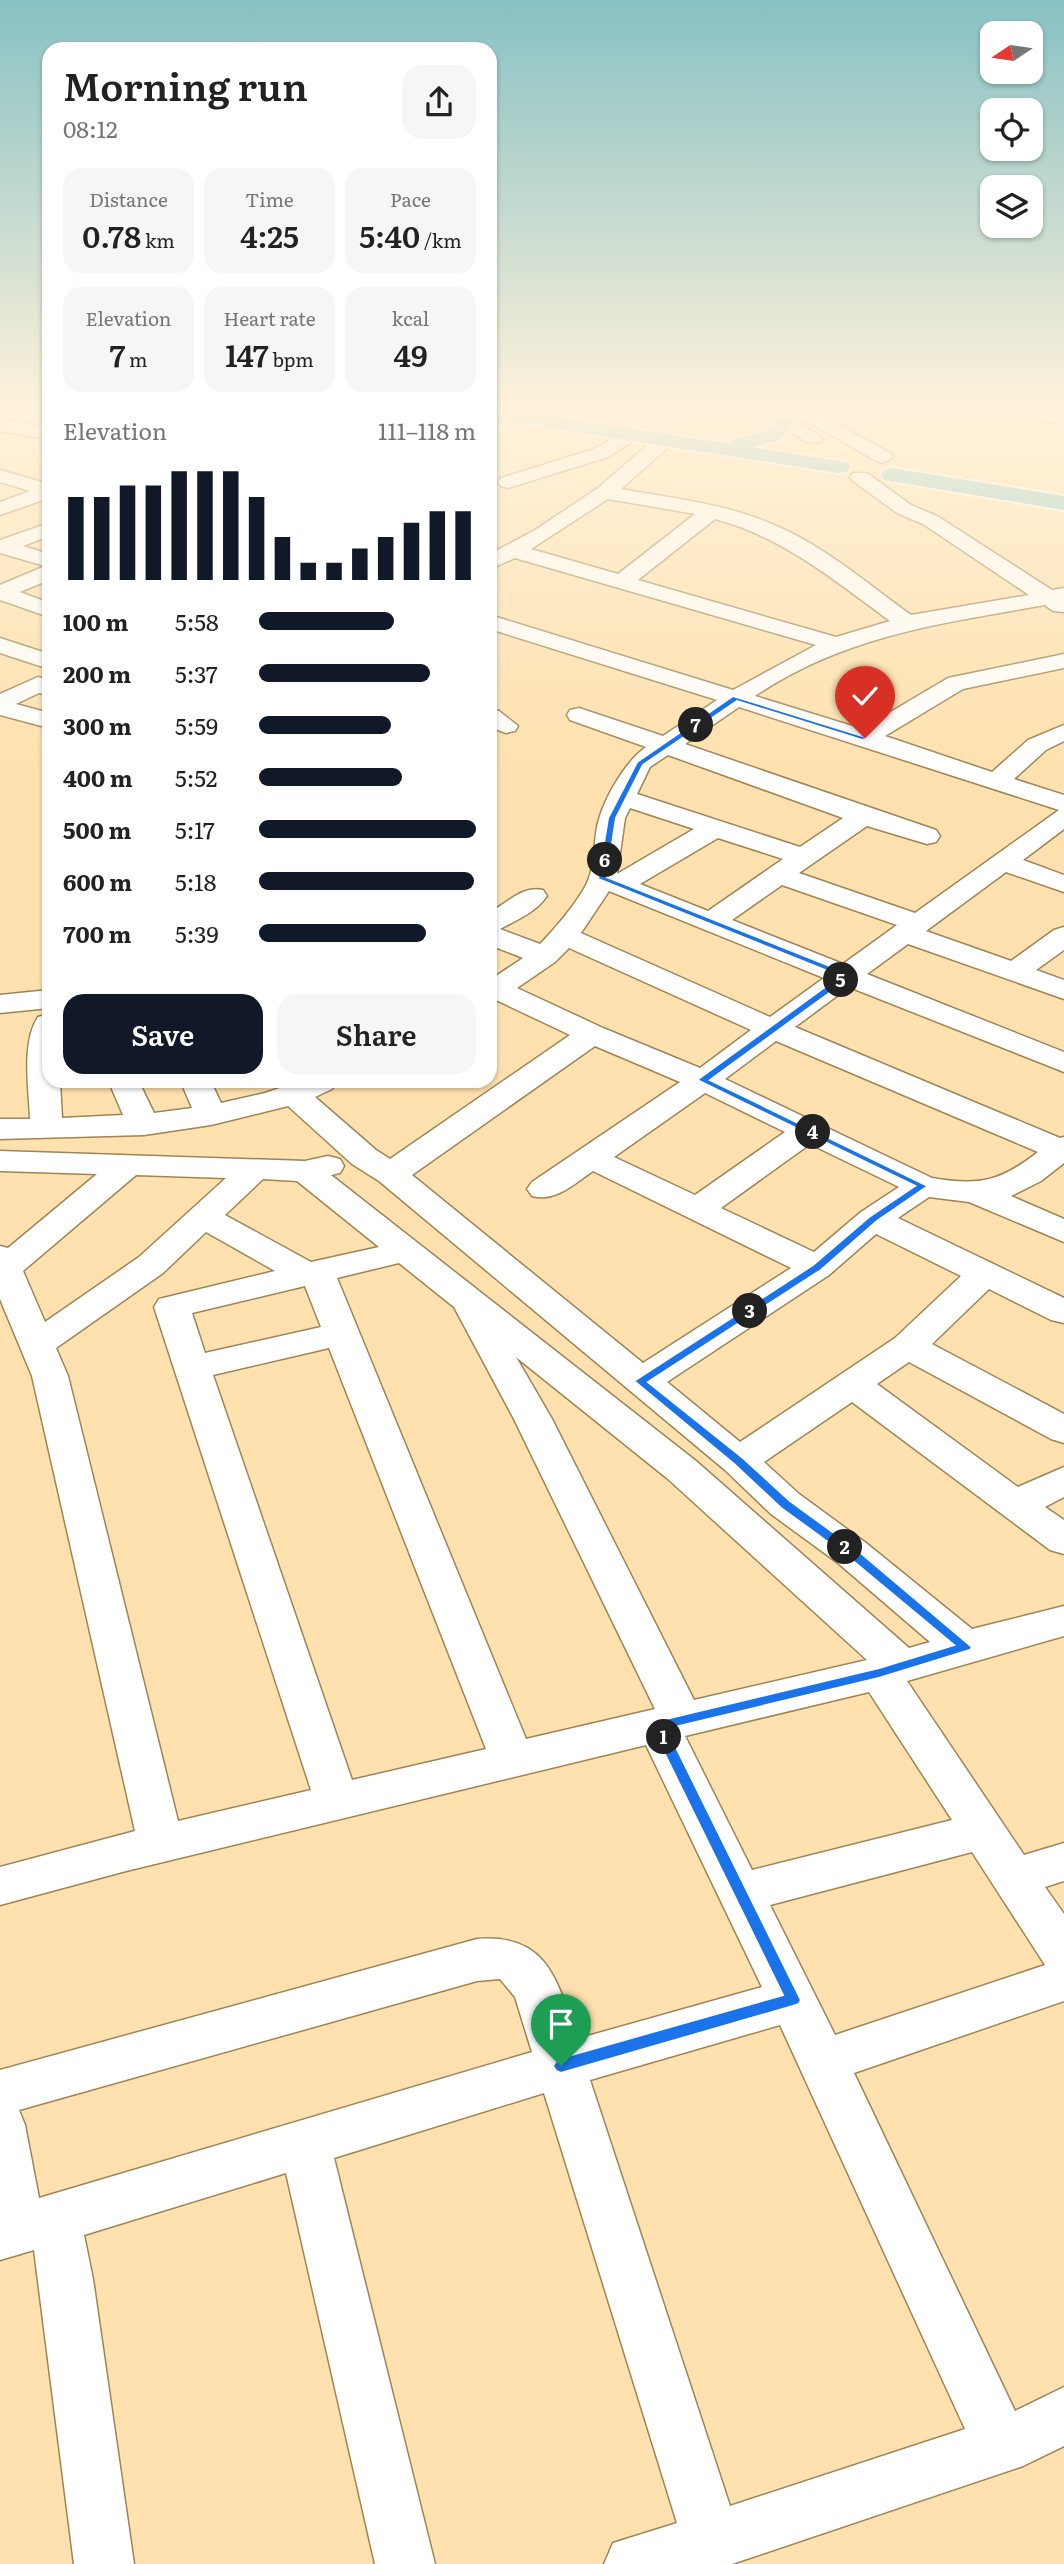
<!DOCTYPE html>
<meta charset="utf-8">
<style>
:root{--surface:#fff;--page:#f6f6f6;--text:#222;--muted:#767676;--accent:#111827}
body{margin:0;font-family:Literata,serif;background:var(--page);color:var(--text);height:100vh;display:flex;flex-direction:column;font-size:26px;white-space:nowrap}
*{box-sizing:border-box;margin:0}
p{font-size:23px;color:var(--muted)}
.icon{flex:none;width:38px;height:38px;fill:none;stroke:currentColor;stroke-width:2;stroke-linecap:round;stroke-linejoin:round}
.map{position:relative;flex:1;overflow:hidden}
.drawer{position:absolute;left:42px;top:42px;width:455px;height:1046px;display:flex;flex-direction:column;background:var(--surface);border-radius:21px;box-shadow:0 2px 5px #0004}
.drawer>*{flex:none}
.needle{width:46px;rotate:257deg}
.controls{position:absolute;left:980px;top:21px;display:grid;gap:14px}
.controls a{display:grid;place-items:center;width:63px;height:63px;border-radius:14px;background:var(--surface);box-shadow:0 2px 5px #0004;font-size:35px}
.pin{position:absolute;display:grid;place-items:center;width:60px;height:60px;color:#fff;margin:-72px -30px;border-radius:50% 50% 50% 0;rotate:-45deg;box-shadow:0 0 7px #0007}
.pin .icon{rotate:45deg}
.km{position:absolute;width:35px;height:35px;margin:-18px;border-radius:50%;background:#222;color:#fff;font-size:19px;line-height:35px;text-align:center}
.round{display:grid;place-items:center;flex:none;width:74px;height:74px;border-radius:21px;background:var(--page)}
.summary{display:flex;align-items:center;justify-content:space-between;height:119px;padding:0 21px}
h1{font-size:38px;font-weight:600;line-height:52px}
.stats{display:grid;grid-template-columns:repeat(3,1fr);gap:10px;height:119px;padding:7px 21px}
.stats div{display:grid;align-content:center;border-radius:18px;background:var(--page);text-align:center}
.stats b{font-size:30px;font-weight:600}
.stats small{font-size:19px;font-weight:400}
.stats p{font-size:19px}
.chart{height:196px;padding:14px 21px}
.chart p{display:flex;justify-content:space-between}
.chart svg{width:100%;height:126px;margin-top:7px;stroke:var(--accent);stroke-width:6}
.primary-button{display:flex;gap:14px;margin-top:auto;padding:14px 21px}
.primary-button a{flex:1;height:80px;border-radius:21px;background:var(--accent);color:#fff;font-size:28px;font-weight:600;line-height:80px;text-align:center}
.primary-button a+a{background:var(--page);color:var(--text)}
ul{padding:0 21px;list-style:none;font-size:23px}
li{display:grid;grid-template-columns:112px 84px 1fr;align-items:center;height:52px}
li i{height:18px;border-radius:9px;background:var(--accent)}
.map>svg:first-child{display:block}
</style>
<div class="map">
<svg width="1064" height="2564" viewBox="0 0 1064 2564">
<rect width="100%" height="100%" fill="#fee1ae"/>
<g fill="none" stroke-linecap="round" stroke-linejoin="round">
<defs>
<path id="minor" d="M756,410H779L823,438L820,442H806Z
M788,410H811L890,453L893,457L883,463L876,461Z
M1005,410L1064,412V424L1014,416Z
M0,419L49,427V439L0,431Z
M629,429L639,435L636,439L608,457L508,488L501,486L498,482L501,478L594,449Z
M665,434L675,440L672,444L621,489C670,498 721,503 767,522C821,543 865,582 911,615L1029,595L923,524L897,513L853,481L850,477L853,473H867L911,505L937,516L1052,590L1064,588V612L1053,611L1045,605C942,623 843,636 755,696L862,729L948,678L1064,654V668L963,689L885,736L992,772L1028,740L1064,725V741L1046,750L1014,779L1064,795V829L1023,860L1064,875V892L1006,872L926,931L1011,961L1054,930L1064,927V950L1036,970L1064,980V999L908,944L867,974L1064,1052V1072L849,987L795,1027L1060,1138L1064,1137V1163L1041,1181L1011,1196L1064,1219V1242L969,1202L929,1197L898,1218L1064,1298V1323L1051,1320L989,1289L932,1344L1064,1414V1443L1051,1439L909,1362L877,1384L1018,1487L1064,1467V1497L1045,1507L1064,1520V1554L1050,1550L852,1402L764,1462L799,1494L866,1543L972,1629L1064,1606V1636L907,1681L1024,1855L1064,1843V1881L1045,1887L1064,1914V2001L854,2073L1015,2411L1064,2387V2446L1023,2466L732,2564H604L613,2543L677,2523L544,2093L334,2158L435,2564H375L286,2173L84,2235L93,2279L134,2564H74L34,2250L0,2260V2070L477,1939C549,1933 558,1983 577,2039L762,1987L646,1745L126,1871L0,1905V1867L135,1831L32,1376L0,1299V1246L8,1248L97,1174L0,1171V1151L305,1161L328,1156L340,1159L344,1166L340,1173L331,1175L696,1461L909,1648L930,1642L838,1563L771,1514L725,1470L379,1181L352,1164L288,1106L211,1125L144,1135L0,1139V1119H30C29,1089 21,1042 38,1017L49,1014V1082H60L62,1118L123,1115L109,1082H139L154,1113L192,1108L181,1082H211L221,1103L265,1093L298,1082H336L332,1089L315,1097L376,1150L390,1159L570,1035L496,1000L490,1002V980L523,958L490,945V912C508,903 522,885 543,890L547,896C536,912 517,920 500,929L540,944C554,930 583,896 589,878C596,860 593,838 599,819C606,795 626,761 646,747L570,720L567,715L570,710L579,708L663,736L717,700L490,629V615L733,690L816,645L515,558L490,569V554L535,530L598,488L658,436ZM608,499L695,514L618,574L531,549ZM715,519C783,537 834,580 890,621L836,637L638,580ZM739,707L1059,810L915,913L799,873L867,826L927,844L936,842L940,836L936,830L685,744ZM668,755L843,818L800,847L637,794L650,767ZM630,808L694,829L617,874L625,818ZM718,838L783,859L708,911L640,884ZM782,885L897,925L843,964L732,920ZM609,891L824,978L770,1017L581,933ZM569,948L751,1030L700,1068L603,1028L517,988L555,962ZM776,1041L1038,1152C1000,1182 978,1186 932,1178L725,1079ZM595,1046L680,1082L532,1182L527,1189L532,1196C556,1202 574,1184 593,1171L791,1268L643,1363L412,1175ZM705,1093L785,1132L695,1195L614,1157ZM810,1144L899,1187L861,1212L814,1252L721,1208ZM136,1175L226,1178L139,1257L45,1322L23,1271ZM263,1179L297,1181L379,1247L311,1262L225,1215ZM206,1232L275,1271L159,1299L154,1307L311,1790L178,1821L68,1376L56,1348L163,1273ZM876,1234L961,1276L895,1338L740,1442L667,1382L829,1275ZM399,1263L454,1307L514,1419L655,1709L526,1739L337,1278ZM305,1286L321,1327L205,1353L192,1313ZM329,1348L486,1749L352,1780L213,1375ZM516,1357L668,1479L867,1660L694,1700L552,1419ZM869,1692L952,1820L752,1870L685,1736ZM972,1852L1045,1965L835,2035L770,1905ZM500,1979L515,1997L532,2052L39,2198L25,2125L19,2110L477,1981ZM780,2025L965,2429L730,2506L590,2080Z
M0,470L49,484V498L0,515V502L30,491L0,482Z
M49,523V536L23,546L49,554V580L20,592L49,603V617L0,600V585L45,566L0,553V540Z
M0,638L49,654V669L0,653Z
M38,677L49,680V695L39,693L16,704L49,713V728L0,715V694Z
M490,709L499,711L518,726L515,731L506,733L490,727Z
M49,990V1008L0,1013V995Z"/>
<path id="major" d="M490,410H512L732,444L735,439C743,436 755,436 763,432C775,426 775,413 791,418L794,422L779,440L752,447L839,461L847,462L850,467L847,472L839,473L490,419Z
M892,468L1064,496V510L884,480L881,475L884,470Z"/>
</defs>
<use href="#minor" stroke="#9f8454" stroke-width="3"/>
<use href="#major" stroke="#fff" stroke-width="4"/>
<use href="#minor" fill="#fff" fill-rule="evenodd"/>
<use href="#major" fill="#79c8cd" fill-rule="evenodd"/>
</g>
<linearGradient id="sky" x2="0" y2="1"><stop stop-color="#87c1c3"/><stop offset="0.53" stop-color="#fff2db"/><stop offset="1" stop-color="#fff2db" stop-opacity="0"/></linearGradient>
<rect width="1064" height="769" fill="url(#sky)"/>
<path fill="#1a73e8" stroke="#fff" stroke-width="2" d="M733,696L869,738L862,740L737,701L643,765L616,818L607,877L850,974V978L710,1080L928,1186L877,1221L821,1270L648,1382L743,1458L790,1501L856,1549L972,1647L970,1650L879,1678L667,1729L801,2000L799,2004L793,2006L561,2073L556,2071L553,2066L556,2061L561,2058L783,1995L651,1726L653,1722L879,1668L954,1645L847,1556L781,1508L734,1464L634,1381L813,1265L869,1217L915,1186L697,1080L840,976L598,879L608,818L637,762Z"/>
</svg>
<div class="controls">
<a><svg class="needle" viewBox="-14 -14 28 28"><path d="M0-13l5 13h-10z" fill="#e53935"/><path d="M0 13l5-13h-10z" fill="#767676"/></svg></a>
<a><svg class="icon" aria-label="locate" viewBox="0 0 24 24"><circle cx="12" cy="12" r="6"/><path d="M12 2v4M12 18v4M2 12h4M18 12h4"/></svg></a>
<a><svg class="icon" aria-label="layers" viewBox="0 0 24 24"><path d="M12 4l9 5-9 5-9-5zM3 14l9 5 9-5"/></svg></a>
</div>
<div class="pin" style="left:561px;top:2066px;background:#1e9e55"><svg class="icon" aria-label="arrive" viewBox="0 0 24 24"><path d="M6 21V4h12l-3 4 3 4H6"/></svg></div>
<div class="pin" style="left:865px;top:738px;background:#d93025"><svg class="icon" aria-label="check" viewBox="0 0 24 24"><path d="M5 12l5 5 9-10"/></svg></div>
<b class="km" style="left:664px;top:1737px">1</b>
<b class="km" style="left:845px;top:1547px">2</b>
<b class="km" style="left:750px;top:1311px">3</b>
<b class="km" style="left:813px;top:1132px">4</b>
<b class="km" style="left:841px;top:980px">5</b>
<b class="km" style="left:605px;top:860px">6</b>
<b class="km" style="left:696px;top:725px">7</b>
<section class="drawer">
<div class="summary"><div><h1>Morning run</h1><p>08:12</p></div><a class="round"><svg class="icon" aria-label="share" viewBox="0 0 24 24"><path d="M12 15V3M7 8l5-5 5 5M5 13v7h14v-7"/></svg></a></div>
<div class="stats">
<div><p>Distance</p><b>0.78<small> km</small></b></div>
<div><p>Time</p><b>4:25</b></div>
<div><p>Pace</p><b>5:40<small> /km</small></b></div>
</div>
<div class="stats">
<div><p>Elevation</p><b>7<small> m</small></b></div>
<div><p>Heart rate</p><b>147<small> bpm</small></b></div>
<div><p>kcal</p><b>49</b></div>
</div>
<div class="chart"><p><span>Elevation</span>111–118 m</p>
<svg viewBox="0 0 160 44" preserveAspectRatio="none"><path d="M5 44V15M15 44V15M25 44V11M35 44V11M45 44V6M55 44V6M65 44V6M75 44V15M85 44V29M95 44V38M105 44V38M115 44V33M125 44V29M135 44V24M145 44V20M155 44V20"/></svg>
</div>
<ul>
<li><b>100 m</b>5:58<i style="width:62%"></i></li>
<li><b>200 m</b>5:37<i style="width:79%"></i></li>
<li><b>300 m</b>5:59<i style="width:61%"></i></li>
<li><b>400 m</b>5:52<i style="width:66%"></i></li>
<li><b>500 m</b>5:17<i style="width:100%"></i></li>
<li><b>600 m</b>5:18<i style="width:99%"></i></li>
<li><b>700 m</b>5:39<i style="width:77%"></i></li>
</ul>
<div class="primary-button"><a>Save</a><a>Share</a></div>
</section>
</div>
